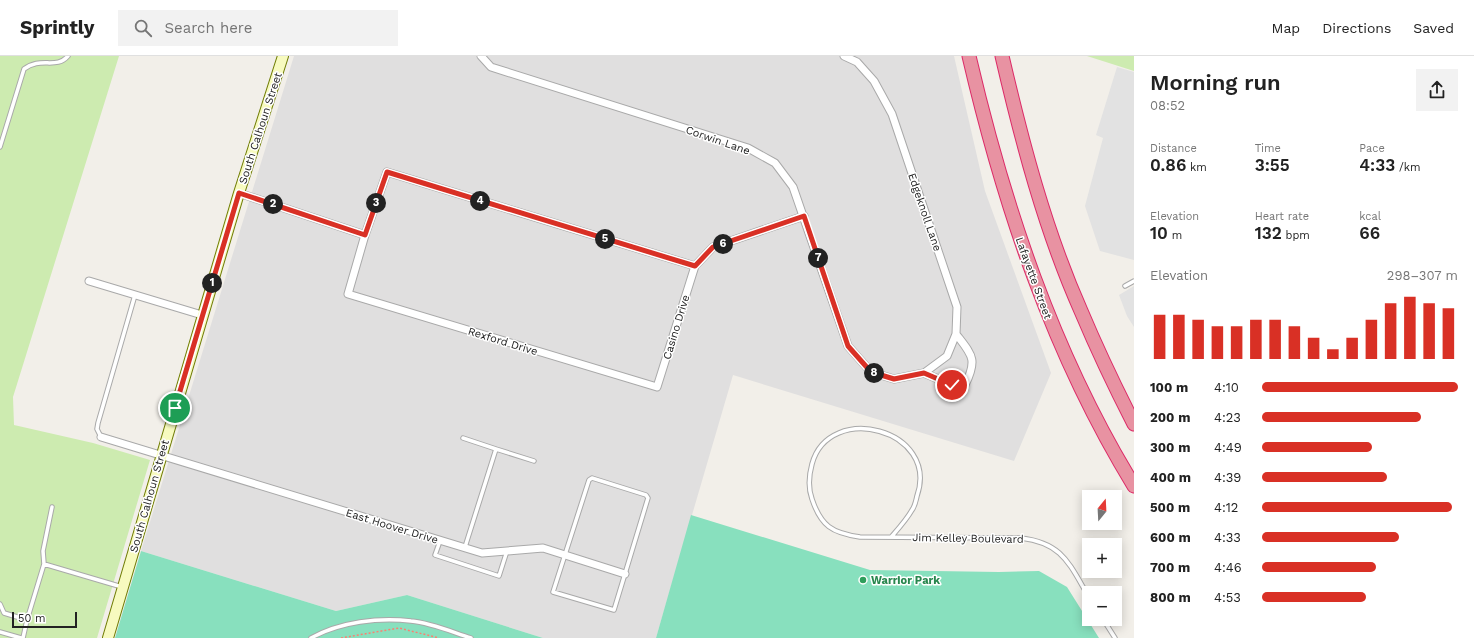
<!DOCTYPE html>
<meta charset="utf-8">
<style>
:root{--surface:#fff;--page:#f2f2f2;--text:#222;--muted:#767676;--line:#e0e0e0;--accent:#d93025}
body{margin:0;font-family:"Work Sans",sans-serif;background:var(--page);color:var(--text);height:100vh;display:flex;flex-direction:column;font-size:15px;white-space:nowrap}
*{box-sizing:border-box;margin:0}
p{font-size:13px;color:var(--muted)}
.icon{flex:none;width:22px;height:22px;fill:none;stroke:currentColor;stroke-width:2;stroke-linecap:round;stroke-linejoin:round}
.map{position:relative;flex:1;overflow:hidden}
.details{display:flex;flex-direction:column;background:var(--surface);width:340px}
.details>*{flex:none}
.needle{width:26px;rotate:18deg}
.tools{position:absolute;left:1082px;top:434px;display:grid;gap:8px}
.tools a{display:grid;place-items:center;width:40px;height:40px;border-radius:0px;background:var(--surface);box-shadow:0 2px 10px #0003;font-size:20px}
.scale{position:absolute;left:12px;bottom:10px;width:65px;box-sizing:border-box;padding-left:4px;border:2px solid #222;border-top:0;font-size:11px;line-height:14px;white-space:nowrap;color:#222;-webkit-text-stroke:3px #fff;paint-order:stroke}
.pin{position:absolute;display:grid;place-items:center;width:34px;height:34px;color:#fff;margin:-17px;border:2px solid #fff;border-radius:50%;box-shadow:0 1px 4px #0007}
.km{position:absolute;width:20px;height:20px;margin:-10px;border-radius:50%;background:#222;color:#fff;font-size:11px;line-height:20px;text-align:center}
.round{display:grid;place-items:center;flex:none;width:42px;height:42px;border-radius:0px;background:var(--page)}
.summary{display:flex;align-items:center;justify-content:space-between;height:68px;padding:0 16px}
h1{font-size:22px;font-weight:600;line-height:30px}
.metrics{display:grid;grid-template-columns:repeat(3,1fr);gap:6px;height:68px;padding:4px 16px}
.metrics div{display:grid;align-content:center}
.metrics b{font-size:17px;font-weight:600}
.metrics small{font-size:11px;font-weight:400}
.metrics p{font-size:11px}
.chart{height:112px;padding:8px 16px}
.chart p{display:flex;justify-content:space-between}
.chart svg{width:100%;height:72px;margin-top:4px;stroke:var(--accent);stroke-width:6}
ul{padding:0 16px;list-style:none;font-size:13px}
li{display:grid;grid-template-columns:64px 48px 1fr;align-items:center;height:30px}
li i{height:10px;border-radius:5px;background:var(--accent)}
header{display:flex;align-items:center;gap:24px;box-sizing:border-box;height:56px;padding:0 20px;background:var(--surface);border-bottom:1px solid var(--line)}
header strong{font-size:19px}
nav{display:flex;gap:22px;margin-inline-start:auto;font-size:14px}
.search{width:280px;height:36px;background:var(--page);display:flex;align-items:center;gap:10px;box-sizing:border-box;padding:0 14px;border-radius:0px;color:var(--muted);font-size:15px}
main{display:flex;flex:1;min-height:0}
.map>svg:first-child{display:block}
</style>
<header>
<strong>Sprintly</strong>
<div class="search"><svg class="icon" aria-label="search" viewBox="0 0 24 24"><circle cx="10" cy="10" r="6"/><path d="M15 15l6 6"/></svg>Search here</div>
<nav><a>Map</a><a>Directions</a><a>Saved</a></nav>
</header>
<main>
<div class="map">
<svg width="1134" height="582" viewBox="0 0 1134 582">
<rect width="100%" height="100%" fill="#f2efe9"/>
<path fill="#e0dfdf" d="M294,0H954L985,135L1051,317L1014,405L733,319L656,582H543L407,539L336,555L141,495Z"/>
<path fill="#cdebb0" d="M0,0H119L13,341L14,369L93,387L150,404L97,582H0Z
M1087,0H1134V15Z"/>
<path fill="#88e0be" d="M691,459L870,514L999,516L1039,515L1067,531L1099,582H656Z
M141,495L336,555L407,539L543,582H115Z"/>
<path fill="#e2e2e2" d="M1117,11L1134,16V204L1100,195L1085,150L1103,82L1096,79Z
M1134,230V271L1127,260L1119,239Z"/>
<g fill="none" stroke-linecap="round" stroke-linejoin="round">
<defs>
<path id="lane" d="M0,91L24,13C41,0 56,14 68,0
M1125,230L1134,225
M101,381L97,373L98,367L135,239
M463,382L496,393
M592,422L646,439L648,442L614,554L553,536L589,424Z
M892,480C899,472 907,463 912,454C915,450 916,444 917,440C940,373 829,345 812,408C809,419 808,432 812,443C821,470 832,477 860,481L1021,482C1063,487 1069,508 1089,541
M440,485L435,499L499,520L507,495
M465,491L496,393L534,405
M44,508L122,531
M0,548L4,557L27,564
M1103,563L1115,582
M0,576L21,582
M23,582L27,564L44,508L43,495L52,451
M311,582C340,566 379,561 411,565C432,567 452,576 471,582"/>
<path id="street" d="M481,0L491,11L748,92L775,107L793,131L848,290L871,316L894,323L924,317L947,300L956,278L957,251L892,58L874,25L857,6L844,0
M239,137L365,179
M695,210L387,116L365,179L348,238L657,331L695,210L713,191L804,160
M89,225L202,259
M924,317L952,329H965C978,303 972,299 956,278
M101,381L482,497L543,492L625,518"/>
<path id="secondary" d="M108,582L239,137L283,0"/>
<path id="highway" d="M969,0C1004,150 1053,298 1134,430
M1002,0C1022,86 1045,174 1081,255C1097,293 1115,331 1134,368"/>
</defs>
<use href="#lane" stroke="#a9a9a9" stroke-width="5.5"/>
<use href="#street" stroke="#a9a9a9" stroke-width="9"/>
<use href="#secondary" stroke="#707d05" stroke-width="12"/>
<use href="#highway" stroke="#dc2a67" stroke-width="15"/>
<path stroke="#fa8072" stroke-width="1.5" stroke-dasharray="2 2" stroke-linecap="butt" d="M341,582L399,572L439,582"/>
<use href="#lane" stroke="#fff" stroke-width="3.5"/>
<use href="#street" stroke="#fff" stroke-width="7"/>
<use href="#secondary" stroke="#f7fabf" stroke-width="10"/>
<use href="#highway" stroke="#e892a2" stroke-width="13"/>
</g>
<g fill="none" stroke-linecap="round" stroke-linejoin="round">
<defs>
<path id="route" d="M175,352L239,137L365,179L387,116L695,210L713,191L804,160L848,290L871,316L894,323L924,317L952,329"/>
</defs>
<use href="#route" stroke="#fff" stroke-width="8"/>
<use href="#route" stroke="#d93025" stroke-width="5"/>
</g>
<circle fill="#2e9e5b" stroke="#fff" stroke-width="1.5" cx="863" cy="524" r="4"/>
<g text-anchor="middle" stroke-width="3" stroke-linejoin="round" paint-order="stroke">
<g font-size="11" fill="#222" stroke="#fff">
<text transform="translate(260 72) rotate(-72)" y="4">South Calhoun Street</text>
<text transform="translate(718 84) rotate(19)" y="4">Corwin Lane</text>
<text transform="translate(925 156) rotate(71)" y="4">Edgeknoll Lane</text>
<text transform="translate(1034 222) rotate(70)" y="4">Lafayette Street</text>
<text transform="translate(676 271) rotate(-73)" y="4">Casino Drive</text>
<text transform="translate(503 285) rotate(17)" y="4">Rexford Drive</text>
<text transform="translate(149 440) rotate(-74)" y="4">South Calhoun Street</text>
<text transform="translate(392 470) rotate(17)" y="4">East Hoover Drive</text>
<text transform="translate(968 482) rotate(1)" y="4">Jim Kelley Boulevard</text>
</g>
<g font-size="11" font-weight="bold" fill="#27864d" stroke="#fff" text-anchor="start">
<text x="871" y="528">Warrior Park</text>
</g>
</g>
</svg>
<div class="tools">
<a><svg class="needle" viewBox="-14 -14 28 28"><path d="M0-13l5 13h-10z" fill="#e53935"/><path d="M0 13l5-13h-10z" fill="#767676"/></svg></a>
<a>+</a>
<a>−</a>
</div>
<div class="scale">50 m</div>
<div class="pin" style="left:175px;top:352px;background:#1e9e55"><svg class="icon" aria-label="arrive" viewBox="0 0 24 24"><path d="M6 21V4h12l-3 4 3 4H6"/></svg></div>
<div class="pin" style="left:952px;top:329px;background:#d93025"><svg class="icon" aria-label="check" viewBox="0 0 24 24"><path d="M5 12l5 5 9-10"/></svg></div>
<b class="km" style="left:212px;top:227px">1</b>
<b class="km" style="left:273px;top:148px">2</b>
<b class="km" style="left:376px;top:147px">3</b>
<b class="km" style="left:480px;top:145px">4</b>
<b class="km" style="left:605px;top:183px">5</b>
<b class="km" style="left:723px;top:188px">6</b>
<b class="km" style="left:818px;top:202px">7</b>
<b class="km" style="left:874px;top:317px">8</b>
</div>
<section class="details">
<div class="summary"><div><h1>Morning run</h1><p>08:52</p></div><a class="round"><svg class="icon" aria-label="share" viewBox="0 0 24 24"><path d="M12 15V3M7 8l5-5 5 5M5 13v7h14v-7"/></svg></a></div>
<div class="metrics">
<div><p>Distance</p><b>0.86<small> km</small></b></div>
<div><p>Time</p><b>3:55</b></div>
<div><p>Pace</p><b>4:33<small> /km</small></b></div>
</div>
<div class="metrics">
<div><p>Elevation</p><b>10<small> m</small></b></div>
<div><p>Heart rate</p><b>132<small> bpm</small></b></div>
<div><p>kcal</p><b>66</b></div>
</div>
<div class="chart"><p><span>Elevation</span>298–307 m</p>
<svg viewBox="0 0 160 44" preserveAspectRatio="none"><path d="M5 44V17M15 44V17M25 44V20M35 44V24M45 44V24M55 44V20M65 44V20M75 44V24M85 44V31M95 44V38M105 44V31M115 44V20M125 44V10M135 44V6M145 44V10M155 44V13"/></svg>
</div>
<ul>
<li><b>100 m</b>4:10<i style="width:100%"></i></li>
<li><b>200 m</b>4:23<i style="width:81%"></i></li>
<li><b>300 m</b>4:49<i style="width:56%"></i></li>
<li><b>400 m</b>4:39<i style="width:64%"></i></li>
<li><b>500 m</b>4:12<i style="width:97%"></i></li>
<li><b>600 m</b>4:33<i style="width:70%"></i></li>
<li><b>700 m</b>4:46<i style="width:58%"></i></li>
<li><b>800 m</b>4:53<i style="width:53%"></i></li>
</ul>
</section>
</main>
